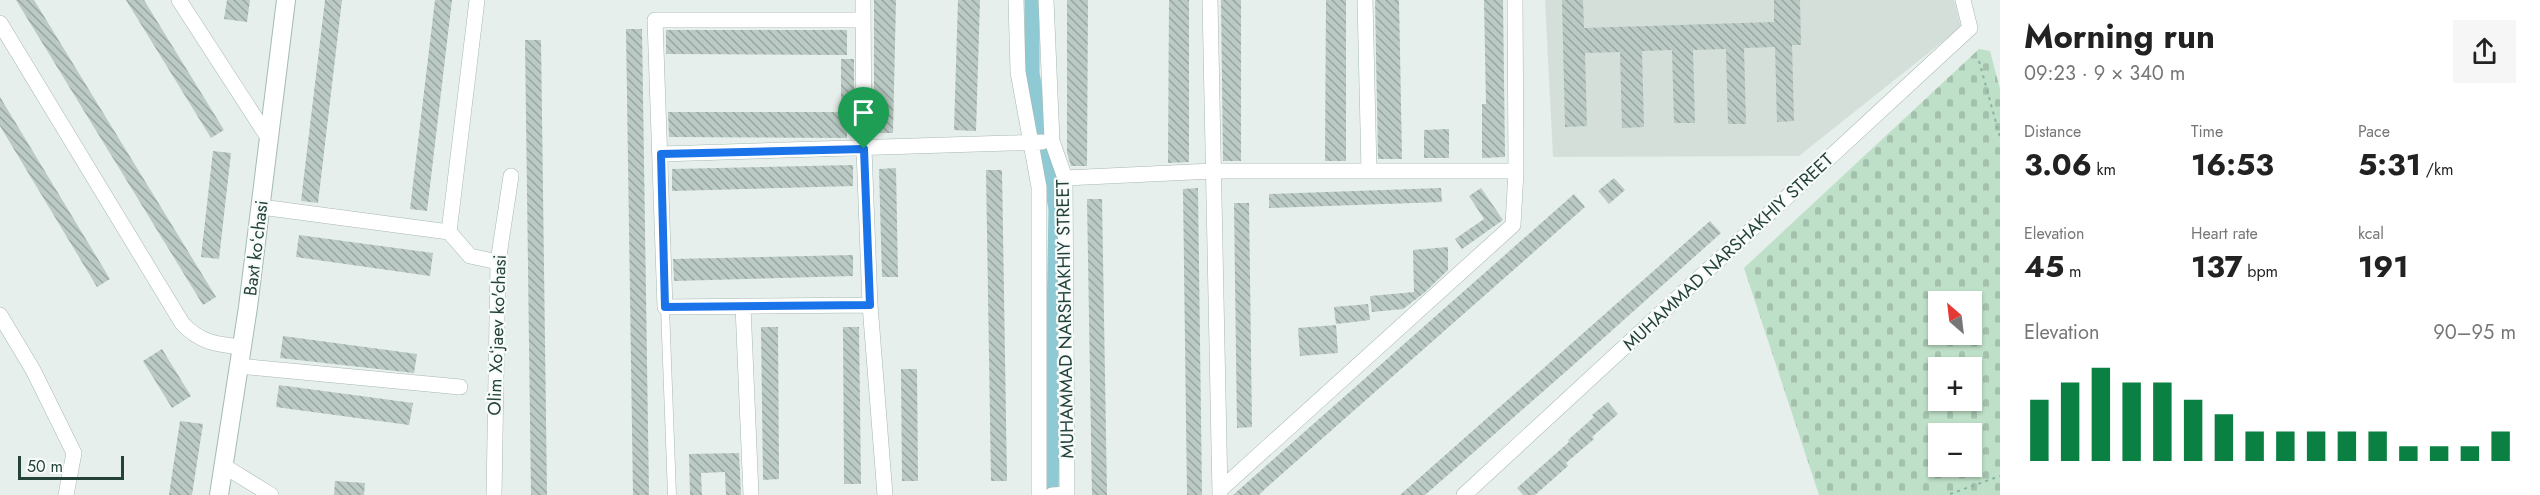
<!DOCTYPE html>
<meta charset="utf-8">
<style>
:root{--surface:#fff;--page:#f6f6f6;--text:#222;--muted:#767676;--accent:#0b8043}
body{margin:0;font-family:Jost,sans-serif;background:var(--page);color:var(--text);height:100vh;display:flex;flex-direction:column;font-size:22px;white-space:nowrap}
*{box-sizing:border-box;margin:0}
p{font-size:20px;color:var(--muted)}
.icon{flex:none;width:33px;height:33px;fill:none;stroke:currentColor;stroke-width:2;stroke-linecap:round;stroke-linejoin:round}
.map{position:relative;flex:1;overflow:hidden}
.drawer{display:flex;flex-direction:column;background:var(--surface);width:540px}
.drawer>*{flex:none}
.needle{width:39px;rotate:332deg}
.controls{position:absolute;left:1928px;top:291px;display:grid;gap:12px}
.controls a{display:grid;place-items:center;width:54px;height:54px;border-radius:0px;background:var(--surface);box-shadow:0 2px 4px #0004;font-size:30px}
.scale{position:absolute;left:18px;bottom:15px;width:106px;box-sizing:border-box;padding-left:6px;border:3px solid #24423a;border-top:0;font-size:16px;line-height:21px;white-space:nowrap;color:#24423a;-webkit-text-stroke:4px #f7fbf9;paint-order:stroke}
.pin{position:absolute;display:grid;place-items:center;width:51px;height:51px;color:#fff;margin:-62px -26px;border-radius:50% 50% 50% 0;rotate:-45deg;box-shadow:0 0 6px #0007}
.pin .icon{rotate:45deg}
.round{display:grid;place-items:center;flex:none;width:63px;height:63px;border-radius:0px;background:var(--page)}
.overview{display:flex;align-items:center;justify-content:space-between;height:102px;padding:0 24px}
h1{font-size:33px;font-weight:700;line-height:45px}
.figures{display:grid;grid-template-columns:repeat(3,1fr);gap:9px;height:102px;padding:6px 24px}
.figures div{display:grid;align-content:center}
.figures b{font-size:30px;font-weight:700}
.figures small{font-size:16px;font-weight:400}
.figures p{font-size:16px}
.chart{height:168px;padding:12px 24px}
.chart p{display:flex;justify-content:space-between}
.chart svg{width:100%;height:108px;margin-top:6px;stroke:var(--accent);stroke-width:6}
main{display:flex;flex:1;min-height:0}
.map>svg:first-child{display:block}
</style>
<main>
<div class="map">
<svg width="2000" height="495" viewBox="0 0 2000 495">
<defs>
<pattern id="cemetery-stones" width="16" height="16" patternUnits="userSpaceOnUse" patternTransform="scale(1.5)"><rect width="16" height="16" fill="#bfe0c8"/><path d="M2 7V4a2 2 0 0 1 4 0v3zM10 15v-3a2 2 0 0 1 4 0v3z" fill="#a4c1ad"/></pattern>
<pattern id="building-back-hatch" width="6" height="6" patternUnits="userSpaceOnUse" patternTransform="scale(1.5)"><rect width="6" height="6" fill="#bbcac4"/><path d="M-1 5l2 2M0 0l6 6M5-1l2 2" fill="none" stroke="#98a6a0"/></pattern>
</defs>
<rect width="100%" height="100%" fill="#e6efeb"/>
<path fill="#d4dfda" d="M1545,0H1954L1961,27L1799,156L1553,157Z"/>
<path fill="url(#cemetery-stones)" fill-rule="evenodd" d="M1979,49L1990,51L2000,89V495H1819L1744,268ZM1938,302H1971V334H1938ZM1938,368H1971V400H1938ZM1938,434H1971V466H1938Z"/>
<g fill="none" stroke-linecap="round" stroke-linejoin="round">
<path stroke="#8ec9d4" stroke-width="15" d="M1032,0V73L1056,209L1051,495"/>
</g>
<path fill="url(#building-back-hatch)" d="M16,0H34L216,297L203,305Z
M126,0H144L224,130L211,138Z
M227,0H250L247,22L224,19Z
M325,0H342L318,203L301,201Z
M435,0H452L427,211L410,209Z
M874,0H896L893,133H874Z
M958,0H980L976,131L954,130Z
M1067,0H1088L1087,166H1071L1067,153Z
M1169,0H1189V162L1168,163Z
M1221,0H1241V161H1223Z
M1326,0H1346V161H1325Z
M1375,0H1399L1402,159H1378Z
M1484,0H1503L1505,157L1482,158V104H1486Z
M1562,0H1583L1584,28L1774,22V0H1800L1801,45H1792L1794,121L1777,122L1775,47L1744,48L1746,124H1728L1726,49L1693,50L1695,123H1674L1672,50L1642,51L1644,127L1622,128L1620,52L1585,53L1587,126L1565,127Z
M626,29H642L649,495H633Z
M666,30H847V55L666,54Z
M525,40H541L547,495H531Z
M841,59H854V110H841Z
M0,97L110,279L97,287L0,126Z
M668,112H847V138L669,137Z
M1449,129V158H1424V130Z
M213,151L231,153L219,259L201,257Z
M853,165V186L672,191V169Z
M896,168L898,277H882L879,169Z
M986,170H1002L1007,481H991Z
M1614,178L1625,190L1609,204L1598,191Z
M1198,188L1202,495H1187L1183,189Z
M1441,188L1442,202L1269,208V194Z
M1481,188L1503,220L1462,249L1455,239L1484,219L1469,196Z
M1574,194L1585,207L1265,489L1259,495H1233Z
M1087,199H1102L1107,495H1092Z
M1234,203H1249L1252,427L1237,428Z
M1710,221L1721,233L1570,368L1425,495H1400Z
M299,235L433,253L430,276L296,257Z
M1448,247V270L1424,293L1403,309L1372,312L1370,296L1414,292L1413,250Z
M853,255V276L674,281L673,259Z
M1368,304L1370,320L1336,324L1334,307Z
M1336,325L1338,353L1300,356L1298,328Z
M761,327H778L779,479L763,480Z
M843,327H859L861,484H844Z
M283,336L417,354L414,373L280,358Z
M162,349L191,396L172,408L143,361Z
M901,369H917L918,481H902Z
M279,385L413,403L409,425L276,407Z
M1608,402L1618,414L1592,437L1594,439L1566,463L1568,466L1535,495H1523L1517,488L1569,442L1568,440L1594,417L1592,415Z
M180,421L203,424L192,495H169Z
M739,453L741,495H726L725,472L701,473L702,495H690L689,454Z
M335,481L365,483L364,495H334Z"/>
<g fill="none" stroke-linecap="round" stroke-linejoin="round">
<defs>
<path id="service" d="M665,307L672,495"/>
<path id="minor" d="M179,0L269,139
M863,0L864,149L870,305L885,495
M1016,0L1018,72L1039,187V495
M1046,0L1052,141L1065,178L1067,495
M1210,0L1220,495
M1365,0L1369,171
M863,20H655L665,307L870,305
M0,23L182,323C199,342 217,345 243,347
M661,154L1042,142
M1065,178L1213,171H1516
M261,207L449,232L470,256L498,262
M449,232L477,0
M743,306L751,495
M0,315L33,370L74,453L66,495
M239,366L460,387
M224,466L271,495
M1220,490L1513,225L1516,171L1515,0
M494,495L498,262L511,176
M1052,495L1067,494
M1464,495L1970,28L1963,0"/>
<path id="secondary" d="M219,495L248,307L286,0"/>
</defs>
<use href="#service" stroke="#a8b8b2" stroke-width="9"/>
<use href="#minor" stroke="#a8b8b2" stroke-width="16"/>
<use href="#secondary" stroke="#a4bbb3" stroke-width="20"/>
<path stroke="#86b3a5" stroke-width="2" stroke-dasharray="3 4.5" stroke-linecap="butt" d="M1979,61L2000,137
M1950,494L2000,476"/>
<use href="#service" stroke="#fff" stroke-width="8"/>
<use href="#minor" stroke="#fff" stroke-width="15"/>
<use href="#secondary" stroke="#fff" stroke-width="18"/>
</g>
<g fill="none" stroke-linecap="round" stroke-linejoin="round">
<defs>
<path id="route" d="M864,149L870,305L665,307L661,154Z"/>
</defs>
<use href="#route" stroke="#fff" stroke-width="12"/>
<use href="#route" stroke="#1a73e8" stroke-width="8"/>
</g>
<g text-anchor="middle" stroke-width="4.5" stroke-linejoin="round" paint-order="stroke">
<g font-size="18" fill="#24423a" stroke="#f7fbf9">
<text transform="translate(256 248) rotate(-83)" y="6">Baxt koʻchasi</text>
<text transform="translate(1728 252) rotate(-43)" y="6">MUHAMMAD NARSHAKHIY STREET</text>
<text transform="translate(1065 319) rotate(-91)" y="6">MUHAMMAD NARSHAKHIY STREET</text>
<text transform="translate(497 335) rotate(-88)" y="6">Olim Xoʻjaev ko'chasi</text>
</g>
</g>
</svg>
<div class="controls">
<a><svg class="needle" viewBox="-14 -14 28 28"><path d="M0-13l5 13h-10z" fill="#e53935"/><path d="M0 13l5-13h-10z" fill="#767676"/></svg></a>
<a>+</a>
<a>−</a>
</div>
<div class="scale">50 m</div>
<div class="pin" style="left:864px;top:149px;background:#1e9e55"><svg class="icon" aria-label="arrive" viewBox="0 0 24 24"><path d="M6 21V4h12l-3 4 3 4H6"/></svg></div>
</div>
<section class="drawer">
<div class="overview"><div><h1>Morning run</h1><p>09:23 · 9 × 340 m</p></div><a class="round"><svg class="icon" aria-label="share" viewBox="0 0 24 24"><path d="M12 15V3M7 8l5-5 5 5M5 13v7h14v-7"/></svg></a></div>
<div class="figures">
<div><p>Distance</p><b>3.06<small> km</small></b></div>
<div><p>Time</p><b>16:53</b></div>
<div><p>Pace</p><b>5:31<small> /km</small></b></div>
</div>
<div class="figures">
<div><p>Elevation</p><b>45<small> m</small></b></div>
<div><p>Heart rate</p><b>137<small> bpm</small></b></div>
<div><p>kcal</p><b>191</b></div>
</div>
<div class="chart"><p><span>Elevation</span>90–95 m</p>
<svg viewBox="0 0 160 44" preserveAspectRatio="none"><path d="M5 44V19M15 44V12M25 44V6M35 44V12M45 44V12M55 44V19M65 44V25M75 44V32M85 44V32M95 44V32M105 44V32M115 44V32M125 44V38M135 44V38M145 44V38M155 44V32"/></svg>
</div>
</section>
</main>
